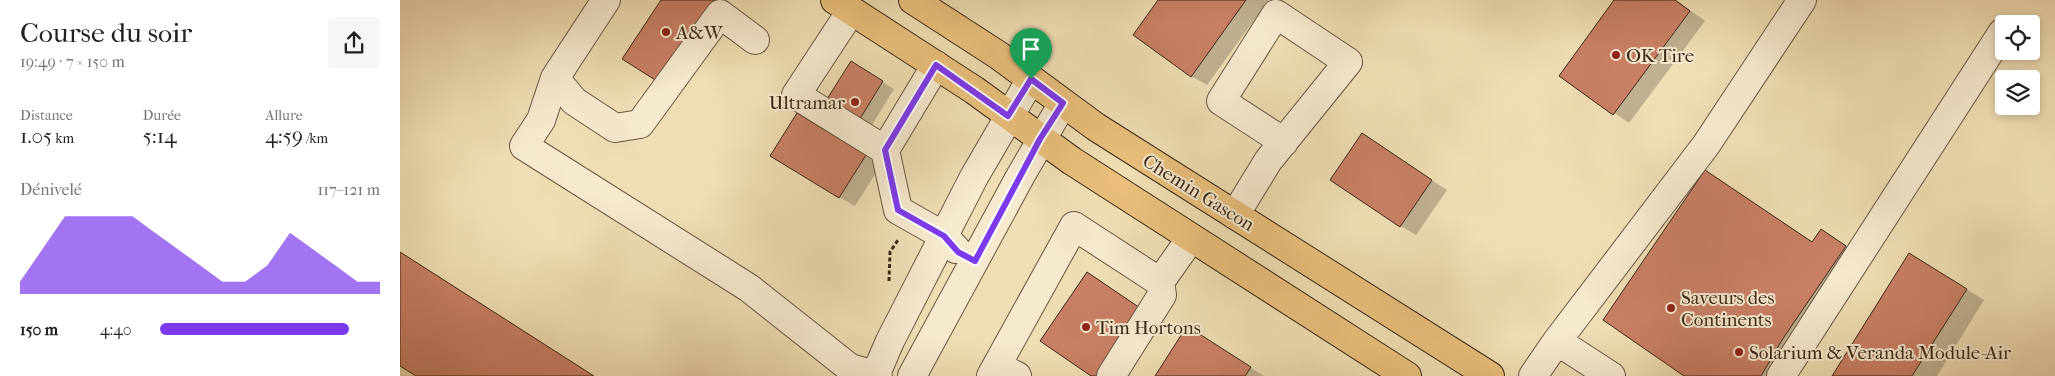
<!DOCTYPE html>
<html lang="fr">
<meta charset="utf-8">
<style>
:root{--surface:#fff;--page:#f6f6f6;--text:#202124;--muted:#757577;--accent:#7c3aed}
body{margin:0;font-family:"IM FELL French Canon",serif;background:var(--page);color:var(--text);height:100vh;display:flex;flex-direction:column;font-size:19px;white-space:nowrap}
*{box-sizing:border-box;margin:0}
p{font-size:16px;color:var(--muted)}
.icon{flex:none;width:28px;height:28px;fill:none;stroke:currentColor;stroke-width:2;stroke-linecap:round;stroke-linejoin:round}
.map{position:relative;flex:1;overflow:hidden}
.sheet{display:flex;flex-direction:column;background:var(--surface);width:400px}
.sheet>*{flex:none}
.controls{position:absolute;left:1595px;top:15px;display:grid;gap:10px}
.controls a{display:grid;place-items:center;width:45px;height:45px;border-radius:5px;background:var(--surface);box-shadow:0 2px 8px #0003;font-size:25px}
.pin{position:absolute;display:grid;place-items:center;width:42px;height:42px;color:#fff;margin:-51px -21px;border-radius:50% 50% 50% 0;rotate:-45deg;box-shadow:0 0 5px #0007}
.pin .icon{rotate:45deg}
.round{display:grid;place-items:center;flex:none;width:52px;height:52px;border-radius:5px;background:var(--page)}
.summary{display:flex;align-items:center;justify-content:space-between;height:85px;padding:0 20px}
h1{font-size:28px;font-weight:600;line-height:38px}
.figures{display:grid;grid-template-columns:repeat(3,1fr);gap:8px;height:85px;padding:5px 20px}
.figures div{display:grid;align-content:center}
.figures b{font-size:21px;font-weight:600}
.figures small{font-size:14px;font-weight:400}
.figures p{font-size:14px}
.chart{height:140px;padding:10px 20px}
.chart p{display:flex;justify-content:space-between}
.chart svg{width:100%;height:90px;margin-top:5px;fill:var(--accent);opacity:.7}
ul{padding:0 20px;list-style:none;font-size:16px}
li{display:grid;grid-template-columns:80px 60px 1fr;align-items:center;height:38px}
li i{height:12px;border-radius:6px;background:var(--accent)}
main{display:flex;flex:1;min-height:0}
.map>svg:first-child{display:block}
</style>
<main>
<section class="sheet">
<div class="summary"><div><h1>Course du soir</h1><p>19:49 · 7 × 150 m</p></div><a class="round"><svg class="icon" aria-label="share" viewBox="0 0 24 24"><path d="M12 15V3M7 8l5-5 5 5M5 13v7h14v-7"/></svg></a></div>
<div class="figures">
<div><p>Distance</p><b>1.05<small> km</small></b></div>
<div><p>Durée</p><b>5:14</b></div>
<div><p>Allure</p><b>4:59<small> /km</small></b></div>
</div>
<div class="chart"><p><span>Dénivelé</span>117–121 m</p>
<svg viewBox="0 0 160 44" preserveAspectRatio="none"><path d="M0 44V38L10 22L20 6L30 6L40 6L50 6L60 14L70 22L80 30L90 38L100 38L110 30L120 14L130 22L140 30L150 38L160 38V44z"/></svg>
</div>
<ul>
<li><b>150 m</b>4:40<i style="width:86%"></i></li>
</ul>
</section>
<div class="map">
<svg width="1655" height="376" viewBox="0 0 1655 376">
<rect width="100%" height="100%" fill="#efddb3"/>
<filter id="stains"><feTurbulence type="fractalNoise" baseFrequency=".004" numOctaves="4"/><feColorMatrix values="0 0 0 0 .2 0 0 0 0 .09 0 0 0 0 .02 0 0 0 .5 -.17"/></filter>
<radialGradient id="worn" r=".72"><stop offset=".6" stop-color="#630" stop-opacity="0"/><stop offset="1" stop-color="#630" stop-opacity=".3"/></radialGradient>
<path fill="#0003" d="M262,0H324L332,5L276,91Z
M760,0H869L807,85L791,76Z
M1216,0H1276L1305,21L1229,123L1160,75Z
M463,70L494,89L467,133L455,126Z
M413,123L481,165L455,206L439,197Z
M962,135L1047,190L1016,235L1001,226Z
M1305,171L1413,242L1422,230L1464,257L1385,376H1286Z
M1527,265L1584,300L1537,376H1433Z
M688,274L758,320L693,376Z
M803,337L864,376H756Z"/>
<path fill="#c87f65" stroke="#3c2817" d="M261,0H314L260,83L222,59Z
M758,0H846L791,77L733,35Z
M1214,0H1275L1290,11L1213,115L1159,76Z
M451,61L483,81L455,127L422,107Z
M397,113L466,155L439,198L370,156Z
M962,133L1032,180L1000,227L930,180Z
M1305,170L1412,242L1421,229L1446,246L1382,340L1361,376H1284L1203,320Z
M0,252L194,376H16L0,366Z
M1509,253L1567,289L1512,376H1432Z
M687,272L743,310L698,376H691L640,341Z
M787,326L851,367L845,376H755Z"/>
<g fill="none" stroke-linecap="round" stroke-linejoin="round">
<defs>
<path id="minor" d="M206,0L155,78L141,120L124,146L349,288L450,368L478,376
M451,11L396,95L485,150
M536,65L485,150L498,210L544,236L556,249
M155,78L174,101L215,128L240,124L320,14L355,40
M835,215L868,161L948,62L876,14L821,101L884,142
M1157,341L1306,145L1402,0
M597,366L617,376
M475,376L490,341L574,177L631,79
M512,376L621,175L663,103
M591,376L674,226L760,282L791,238
M711,376L762,295L760,282
M1133,376L1157,341L1211,376
M1381,376L1602,33"/>
<path id="major" d="M435,0L574,90L672,161L1007,376
M513,0L598,55L696,127L1090,376"/>
</defs>
<use href="#minor" stroke="#69553e" stroke-width="30"/>
<use href="#major" stroke="#3c2817" stroke-width="30"/>
<path stroke="#3c2817" stroke-width="3" stroke-dasharray="4 2.5" stroke-linecap="butt" d="M489,281L490,252L498,240"/>
<use href="#minor" stroke="#f5e9ce" stroke-width="28"/>
<use href="#major" stroke="#e8be7a" stroke-width="28"/>
</g>
<g fill="none" stroke-linecap="round" stroke-linejoin="round">
<defs>
<path id="route" d="M536,65L608,116L631,79L663,103L640,139L575,261L558,252L544,236L498,210L485,150Z"/>
</defs>
<use href="#route" stroke="#fff" stroke-width="10"/>
<use href="#route" stroke="#7c3aed" stroke-width="6"/>
</g>
<g fill="#8f2418" stroke="#f5e9ce" stroke-width="2">
<circle cx="266" cy="32" r="5"/>
<circle cx="1216" cy="55" r="5"/>
<circle cx="455" cy="102" r="5"/>
<circle cx="1271" cy="308" r="5"/>
<circle cx="686" cy="327" r="5"/>
<circle cx="1339" cy="352" r="5"/>
</g>
<g text-anchor="middle" stroke-width="4" stroke-linejoin="round" paint-order="stroke">
<g font-size="19" fill="#3c2817" stroke="#f5e9ce" text-anchor="start">
<text x="276" y="39">A&amp;W</text>
<text x="1226" y="62">OK Tire</text>
<text x="445" y="109" text-anchor="end">Ultramar</text>
<text x="1281" y="304">Saveurs des<tspan x="1281" dy="22">Continents</tspan></text>
<text x="696" y="334">Tim Hortons</text>
<text x="1349" y="359">Solarium &amp; Veranda Module-Air</text>
</g>
<g font-size="19" fill="#3c2817" stroke="#f5e9ce">
<text transform="translate(799 192) rotate(32)" y="7">Chemin Gascon</text>
</g>
</g>
<rect width="100%" height="100%" filter="url(#stains)"/>
<rect width="100%" height="100%" fill="url(#worn)"/>
</svg>
<div class="controls">
<a><svg class="icon" aria-label="locate" viewBox="0 0 24 24"><circle cx="12" cy="12" r="6"/><path d="M12 2v4M12 18v4M2 12h4M18 12h4"/></svg></a>
<a><svg class="icon" aria-label="layers" viewBox="0 0 24 24"><path d="M12 4l9 5-9 5-9-5zM3 14l9 5 9-5"/></svg></a>
</div>
<div class="pin" style="left:631px;top:79px;background:#1e9e55"><svg class="icon" aria-label="arrive" viewBox="0 0 24 24"><path d="M6 21V4h12l-3 4 3 4H6"/></svg></div>
</div>
</main>
